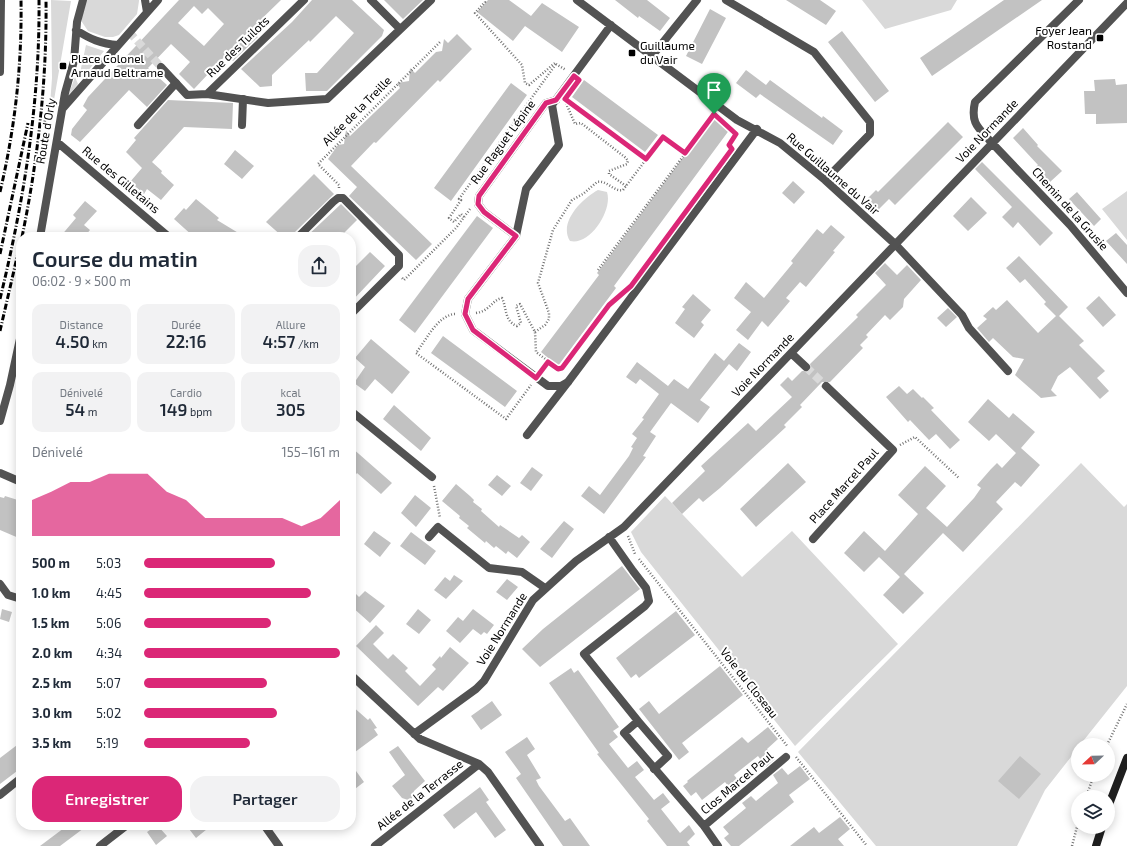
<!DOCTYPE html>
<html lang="fr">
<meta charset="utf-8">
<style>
:root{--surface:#fff;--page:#f2f2f3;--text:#1f2937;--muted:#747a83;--accent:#db2777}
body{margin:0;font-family:"Exo 2",sans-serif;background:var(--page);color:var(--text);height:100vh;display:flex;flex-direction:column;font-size:15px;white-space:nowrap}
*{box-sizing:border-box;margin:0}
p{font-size:13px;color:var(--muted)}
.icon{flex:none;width:22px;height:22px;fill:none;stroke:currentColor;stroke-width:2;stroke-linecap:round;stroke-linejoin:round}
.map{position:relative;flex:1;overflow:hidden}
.sheet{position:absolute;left:16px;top:232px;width:340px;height:598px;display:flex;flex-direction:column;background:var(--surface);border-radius:16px;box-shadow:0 2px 10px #0003}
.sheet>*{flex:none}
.needle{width:26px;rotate:248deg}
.tools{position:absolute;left:1071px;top:738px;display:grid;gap:8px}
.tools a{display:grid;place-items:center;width:44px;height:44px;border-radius:50%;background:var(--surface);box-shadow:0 2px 10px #0003;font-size:20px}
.pin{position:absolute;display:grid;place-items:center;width:34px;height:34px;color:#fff;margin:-41px -17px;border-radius:50% 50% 50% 0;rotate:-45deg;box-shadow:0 0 4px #0007}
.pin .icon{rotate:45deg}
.round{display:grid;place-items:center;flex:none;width:42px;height:42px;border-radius:16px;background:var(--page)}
.summary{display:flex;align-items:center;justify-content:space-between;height:68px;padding:0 16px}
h1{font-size:22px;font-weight:600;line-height:30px}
.stats{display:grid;grid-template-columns:repeat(3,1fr);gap:6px;height:68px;padding:4px 16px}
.stats div{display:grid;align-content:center;border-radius:10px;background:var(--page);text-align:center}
.stats b{font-size:17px;font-weight:600}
.stats small{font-size:11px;font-weight:400}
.stats p{font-size:11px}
.chart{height:112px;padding:8px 16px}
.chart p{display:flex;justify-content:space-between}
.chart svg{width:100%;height:72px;margin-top:4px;fill:var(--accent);opacity:.7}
.button{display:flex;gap:8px;margin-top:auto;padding:8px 16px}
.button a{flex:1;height:46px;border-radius:16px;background:var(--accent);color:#fff;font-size:16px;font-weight:600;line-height:46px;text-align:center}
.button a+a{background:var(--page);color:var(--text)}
ul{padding:0 16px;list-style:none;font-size:13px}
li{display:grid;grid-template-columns:64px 48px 1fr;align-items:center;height:30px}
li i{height:10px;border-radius:5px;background:var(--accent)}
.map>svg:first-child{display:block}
</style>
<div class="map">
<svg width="1127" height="846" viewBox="0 0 1127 846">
<rect width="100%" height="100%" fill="#fff"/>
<path fill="#d9d9d9" d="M51,0L71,1L54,100L50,105L52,78Z
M85,0H139V1L137,14L119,35L113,37H105L88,31L82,22V13Z
M862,0H957L951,10L885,29Z
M86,45L104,51L83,77L80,73Z
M75,77L78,84L68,96Z
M598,190L607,192C613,210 590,246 570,241C558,222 583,198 598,190Z
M1127,191V240L1102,209Z
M1081,463L1124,507L1127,504V686L1080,745H1078V748L1045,790L1017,846H876L798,752Z
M665,496L742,577L792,531L898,644L795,746L641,552L631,532Z"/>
<path fill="#c2c2c2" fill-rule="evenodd" d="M179,0H281L249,31L258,37L233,61L226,55L194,89L179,74L190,62L171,44L148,68L167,85L147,107L129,90L80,142L71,135L72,129L87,110L83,106L88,97ZM194,6L202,14L208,8L224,24L204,46L178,23Z
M312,0H352L384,30L382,36L327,91H306L305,73H317L354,33L336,16L310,42L309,40L272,75V86L260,87L241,69L292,22Z
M384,0H423L403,19Z
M488,0H509L531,16L542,3L579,27L562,52L525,26L513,41L477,12Z
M615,0H647L670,18L660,31L639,16L638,18Z
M786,0H820L836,11L826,25Z
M1004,0H1042L932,76L920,58Z
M710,9L726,18L702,64L686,56Z
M842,31L889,91L875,102L828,42Z
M457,34L472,49L440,82L438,80L376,143L374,142L351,166L432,244L416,260L349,196L357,187L328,159L338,145L344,144L346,130L350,136L400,88L397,83L409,81L410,68L415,73L436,52L442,51L444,39L448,43Z
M746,70L766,85L770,80L822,118L823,116L843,131L833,145L760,94L756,98L736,83Z
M1115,79L1116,85L1127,84V123L1096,124V114H1085L1084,91H1095L1094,80Z
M584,80L658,135L645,152L572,97Z
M511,83L527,95L451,201L434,188Z
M168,100L233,103L232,129L184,127L152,162L162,171L161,173L174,185L161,200L147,189L144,194L130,182L142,168L126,152L136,140L134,138Z
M713,117L730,129L614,286L616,288L558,366L541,352L599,275L597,273Z
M948,122L963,137L895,205L889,199L875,213L864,202L876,190L878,192Z
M1023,128L1038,145L1037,146L1062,171L1050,182L1035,168L1038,165L1013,138Z
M235,150L254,166L242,179L224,164Z
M982,162L1053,233L1040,246L1018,222L1013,228L1002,217L1012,207L975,169Z
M314,174L334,194L294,233L293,237H283L266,222Z
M793,181L805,192L794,204L782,193Z
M1077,192L1101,219L1094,226L1069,199Z
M971,197L987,213L968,231L953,216Z
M196,199L219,218L217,220L245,237H194L174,219L184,208L186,210Z
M85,201L97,211L84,225L90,230L84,237H60L76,218L73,215Z
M341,204L357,220L340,237H306Z
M477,216L493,228L415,333L399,320Z
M831,225L845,237L833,251L835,252L806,287L800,282L786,298L790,301L768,327L762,321L748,340L736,330L751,312L734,298L746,282L764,298L793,263L791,261L817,229L823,234Z
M1116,233L1127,245V264L1106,241Z
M370,252L385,266L351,302V271Z
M1019,256L1068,307L1059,316L1084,341L1079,345L1105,371L1097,378L1109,391L1100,399L1070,367L1058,376L1051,390L1057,396L1041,398L1015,375L1024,359L1013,357L993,338L989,342L977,328L987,319L983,316L993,307L996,310L1007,300L1038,333L1056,316L1044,304L1046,302L1025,279L1020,283L1006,268Z
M885,263L897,275L907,265L921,280L904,299L903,307L890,320L885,315L866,335L868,337L860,345L863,348L830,382H822L800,405L802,407L784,425L786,427L720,488L703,502L699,498L682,514L672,503L705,471L701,466L748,423L756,431L792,397L780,385L788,377L792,381L802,371H810L811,368L810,364L858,317L856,315L886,285L875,273Z
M693,294L711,310L701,322L704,325L694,338L675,323L685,309L682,307Z
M1099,296L1116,315L1103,327L1086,308Z
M948,308L957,317L946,327L937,318Z
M443,336L517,391L505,407L431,353Z
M371,339L410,372L392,394L375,379L365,391L354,383L365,367L355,358Z
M739,343L751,352L737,371L729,364L700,400L710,407L698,423L671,403L650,432L656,436L643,456L646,457L604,514L581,496L589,486L600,495L629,456L633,448L631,447L637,438L632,434L644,419L642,418L659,394L640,379L636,384L626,377L637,362L668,386L674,379L688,389L715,353L724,361Z
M899,386L907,394L913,389L922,398L923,397L934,408L931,410L960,440L950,449L936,434L929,440L910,420L908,422L886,397Z
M988,399L1009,418L1013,413L1035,432L1021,448L1040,465L1021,487L1015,482L996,502L1003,509L963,552L943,533L904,574L924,593L903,614L883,595L900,577L879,557L864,572L844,553L864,531L885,551L918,514L898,495L925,466L946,486L926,508L947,527L974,498L981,488L977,485L991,469L997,463L1002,468L1016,453L996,434L989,441L968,422Z
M394,405L431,438L421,451L383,419Z
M351,447L392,483L381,494L357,473L351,481Z
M788,463L806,482L756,527L740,509Z
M532,467L543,475L531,491L520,483Z
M497,475L511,486L502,496L488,485Z
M456,484L470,496L474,500L473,502L482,509L481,511L499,527L500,525L519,538L522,535L530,542L517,558L508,551L506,554L496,546L494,548L486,541L485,543L467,528L469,526L459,518L460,516L442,501Z
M415,495L431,508L416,527L401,513Z
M5,496L21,501V539L0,530V497L4,498Z
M564,521L574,529L552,558L540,549Z
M374,531L391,543L380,557L364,544Z
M411,532L436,551L425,565L400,546Z
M622,566L640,589L540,667L522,649L543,629Z
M454,575L463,581L446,599L434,590L445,577L450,581Z
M507,579L518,587L507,600L496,592Z
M351,589L359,597L365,591L385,606L370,623L351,606Z
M2,609L12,612L9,622L0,619Z
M418,609L431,620L419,634L406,624Z
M473,609L494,625L487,634L484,632L481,635L473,629L460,643L446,631L458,617L463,621Z
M676,611L695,635L639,678L636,674L631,678L616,658Z
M376,625L384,633L373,644L388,659L393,654L408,668L405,671L420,686L436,669L432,665L440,656L441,658L450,647L469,663L443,691L438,687L418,706L356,646Z
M720,666L743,695L682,743L689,752L679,760L639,709L649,701L659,714Z
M571,668L574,673L578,670L619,727L613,731L618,737L609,744L628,768L637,761L644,770L635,777L654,800L663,793L670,802L661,809L680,833L689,825L695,834L687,842L690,846H667L647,821L649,819L597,754L599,753L549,683Z
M492,701L502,715L481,730L471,716Z
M351,705L368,720L370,718L377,728L374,729L378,735L351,755Z
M768,727L778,739L767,749L775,759L766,767L758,756L734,775L738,780L729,787L725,782L702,800L696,792L691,796L683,786L688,782L687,781L742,737L748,743Z
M527,737L535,749L527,755L541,778L536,780L539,786L565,821L570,818L590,846H563L516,778L521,774L505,752Z
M21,742V768L0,784V758Z
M398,746L425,781L414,791L411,801L402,798L392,786L405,775L389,752Z
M1020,756L1041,774L1019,799L998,781Z
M351,764L364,782L351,792Z
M800,766L810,779L789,795L794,802L739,846H731L724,838L729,834L723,827L746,808L742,803L751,796L756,801L778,783L773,775L782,768L788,775Z
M480,787L489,800L486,802L506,830L495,838L476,812L454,829L443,815Z
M840,817L850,829L838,839L844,846H790L814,827L819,833Z
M68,825H88L60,846H40Z
M157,825L167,836L156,845L147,832Z
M186,825H212L196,838Z"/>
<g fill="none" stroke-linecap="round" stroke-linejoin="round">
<path stroke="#d9d9d9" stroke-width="8" stroke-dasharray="8 4" stroke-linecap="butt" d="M129,32L161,67
M806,367L826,386"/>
<path stroke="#747474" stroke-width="2.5" stroke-dasharray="1 2" stroke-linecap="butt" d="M556,64L566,70
M568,101L646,159
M566,103L575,124L581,123L626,158L628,161L627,164L609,171V174L626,186
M731,148L729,145L735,136V131
M339,188V185L318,164L441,41
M464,217L461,214L454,222L449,218L461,200L459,199L556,64L555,63L529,85L525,83L522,65L475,13L485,2L484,0
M598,270L714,115
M402,278L404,280L456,228L470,209
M476,313C490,311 492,300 502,298C507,308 504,321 517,326L521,323L516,306L520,304L535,332L536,352L560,370L614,301
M455,314C438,315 426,340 416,353L506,419L531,385
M535,332L545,325L549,319V313L538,283L553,230L572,200L583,194L597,182C608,180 613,192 623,190L663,137L685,153
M542,370L548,362
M900,445L915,437L959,478
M434,486L440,518
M628,536L635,554
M639,559L788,747
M1107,745L1127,704
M796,757L867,846
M1086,797L1094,775
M1072,846L1078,823"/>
<path stroke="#525252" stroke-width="8" d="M138,125L176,83
M242,125L243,99
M992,143C979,128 970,124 975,102L1079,0
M895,244L962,315L969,328L1008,371
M527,435L568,382
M429,537L438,527L489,568L522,572L545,588
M0,584L8,595L21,599
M0,795L21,778"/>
<path stroke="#525252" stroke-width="8" d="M145,0L147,12
M371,0L399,28
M577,0L737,120L780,143L825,180L895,244
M726,0L814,52L870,122V134L825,180
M611,25L552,105L559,145L526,189L516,236L468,299L465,314L473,330L548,386H561L568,382L757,129
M76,30C90,39 101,44 118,45
M652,56L697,0
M161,67L187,95L207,94L268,103L327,99L431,0
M0,72L1,0
M207,94L304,0
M63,108L158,0
M57,142L169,237
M992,143L1070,225L1127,293
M516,236L484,212L478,204L479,196L546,103L556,100
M40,237L65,93L74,61L77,22L83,0
M298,237L333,202L338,198H343L399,255V266L351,314
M791,353L806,367
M351,411L432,477
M0,421L10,385L21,334
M0,473L21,482
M609,537L633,571L646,588L649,601L645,606L584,654L638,721L624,733L704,826L718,846
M813,539L893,450L826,386
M351,675L420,739L479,764L488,772L540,846
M638,721L668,756L654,769
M414,734L476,689L484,681L533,600L576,561L624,527L1127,3
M264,825L279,846
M704,826L786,757
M100,846L127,825
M375,846L479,764"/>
<path stroke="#1f1f1f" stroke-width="8" d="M1108,807L1127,758
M1096,846L1102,827"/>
<path stroke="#000" stroke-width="3" stroke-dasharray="6 2 1 2" stroke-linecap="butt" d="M0,192C15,128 22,66 21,0
M22,237C38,159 47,80 46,0
M0,254L28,123
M0,299C24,200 40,102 39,0
M0,331L21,240"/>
</g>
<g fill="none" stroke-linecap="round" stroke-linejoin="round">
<defs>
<path id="route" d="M574,76L579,80L565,99L646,159L663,137L685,153L714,114L736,134L729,145L732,149L631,286L609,305L562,368L558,369L548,362L536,378L473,330L465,314L468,299L516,236L484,212L478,204L479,196L546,103L556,100Z"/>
</defs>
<use href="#route" stroke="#fff" stroke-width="8"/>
<use href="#route" stroke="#db2777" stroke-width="5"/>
</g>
<g fill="#000" stroke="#fff" stroke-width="1.5">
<rect x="1096" y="34" width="8" height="8" rx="2"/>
<rect x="628" y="49" width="8" height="8" rx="2"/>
<rect x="59" y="62" width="8" height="8" rx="2"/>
</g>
<g text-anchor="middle" stroke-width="4" stroke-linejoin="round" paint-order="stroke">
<g font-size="12" fill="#000" stroke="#fff" text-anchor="start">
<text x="1092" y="35" text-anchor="end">Foyer Jean<tspan x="1092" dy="14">Rostand</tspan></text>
<text x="640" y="50">Guillaume<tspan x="640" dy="14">du Vair</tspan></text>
<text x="71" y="63">Place Colonel<tspan x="71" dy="14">Arnaud Beltrame</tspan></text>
</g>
<g font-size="12" fill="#000" stroke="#fff">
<text transform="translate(238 47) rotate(-44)" y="4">Rue des Tuilots</text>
<text transform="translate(357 111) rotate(-45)" y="4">Allée de la Treille</text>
<text transform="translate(46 131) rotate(-80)" y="4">Route d'Orly</text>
<text transform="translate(987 131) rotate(-46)" y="4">Voie Normande</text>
<text transform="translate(503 142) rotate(-54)" y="4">Rue Raguet Lépine</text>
<text transform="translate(833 174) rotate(41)" y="4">Rue Guillaume du Vair</text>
<text transform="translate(121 180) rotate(40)" y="4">Rue des Gilletains</text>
<text transform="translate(1070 209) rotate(48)" y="4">Chemin de la Grusie</text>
<text transform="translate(763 365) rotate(-46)" y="4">Voie Normande</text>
<text transform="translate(844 486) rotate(-48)" y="4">Place Marcel Paul</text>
<text transform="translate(502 629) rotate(-58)" y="4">Voie Normande</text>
<text transform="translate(749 683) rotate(52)" y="4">Voie du Closeau</text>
<text transform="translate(737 783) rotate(-40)" y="4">Clos Marcel Paul</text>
<text transform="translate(420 795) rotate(-38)" y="4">Allée de la Terrasse</text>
</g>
</g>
</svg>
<div class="tools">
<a><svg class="needle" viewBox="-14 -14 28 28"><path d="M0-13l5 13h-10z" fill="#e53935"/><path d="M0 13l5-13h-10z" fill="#747a83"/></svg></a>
<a><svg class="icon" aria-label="layers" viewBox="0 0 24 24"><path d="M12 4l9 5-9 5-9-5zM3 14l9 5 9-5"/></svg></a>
</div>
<div class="pin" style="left:714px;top:114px;background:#1e9e55"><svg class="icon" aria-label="arrive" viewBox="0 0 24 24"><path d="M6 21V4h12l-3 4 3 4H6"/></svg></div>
<section class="sheet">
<div class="summary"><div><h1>Course du matin</h1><p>06:02 · 9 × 500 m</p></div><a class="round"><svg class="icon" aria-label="share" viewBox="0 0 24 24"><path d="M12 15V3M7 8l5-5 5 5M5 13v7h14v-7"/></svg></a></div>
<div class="stats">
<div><p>Distance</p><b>4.50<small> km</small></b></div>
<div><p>Durée</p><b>22:16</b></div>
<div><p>Allure</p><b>4:57<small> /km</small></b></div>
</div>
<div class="stats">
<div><p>Dénivelé</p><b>54<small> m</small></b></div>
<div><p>Cardio</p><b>149<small> bpm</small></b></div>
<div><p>kcal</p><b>305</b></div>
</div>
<div class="chart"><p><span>Dénivelé</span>155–161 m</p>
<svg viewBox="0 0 160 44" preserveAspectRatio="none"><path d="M0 44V22L10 17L20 11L30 11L40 6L50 6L60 6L70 17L80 22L90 33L100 33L110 33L120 33L130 33L140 38L150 33L160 22V44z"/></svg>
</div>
<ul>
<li><b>500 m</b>5:03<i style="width:67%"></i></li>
<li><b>1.0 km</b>4:45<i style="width:85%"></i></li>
<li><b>1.5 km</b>5:06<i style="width:65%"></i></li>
<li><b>2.0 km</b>4:34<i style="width:100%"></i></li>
<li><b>2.5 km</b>5:07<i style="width:63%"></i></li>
<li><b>3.0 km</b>5:02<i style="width:68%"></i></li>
<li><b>3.5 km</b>5:19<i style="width:54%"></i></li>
</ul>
<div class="button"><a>Enregistrer</a><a>Partager</a></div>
</section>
</div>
